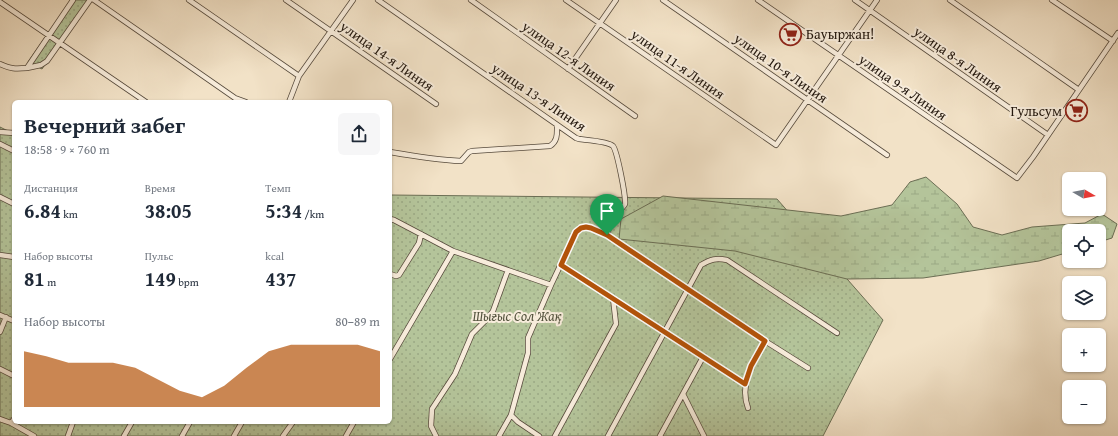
<!DOCTYPE html>
<html lang="ru">
<meta charset="utf-8">
<style>
:root{--surface:#fff;--page:#f6f6f7;--text:#1f2937;--muted:#747a83;--accent:#b45309}
body{margin:0;font-family:"Gentium Book Plus",serif;background:var(--page);color:var(--text);height:100vh;display:flex;flex-direction:column;font-size:15px;white-space:nowrap}
*{box-sizing:border-box;margin:0}
p{font-size:13px;color:var(--muted)}
.icon{flex:none;width:22px;height:22px;fill:none;stroke:currentColor;stroke-width:2;stroke-linecap:round;stroke-linejoin:round}
.map{position:relative;flex:1;overflow:hidden}
.details{position:absolute;left:12px;top:100px;width:380px;height:324px;display:flex;flex-direction:column;background:var(--surface);border-radius:6px;box-shadow:0 1px 3px #0004}
.details>*{flex:none}
.needle{width:26px;rotate:99deg}
.tools{position:absolute;left:1062px;top:172px;display:grid;gap:8px}
.tools a{display:grid;place-items:center;width:44px;height:44px;border-radius:6px;background:var(--surface);box-shadow:0 1px 3px #0004;font-size:20px}
.pin{position:absolute;display:grid;place-items:center;width:34px;height:34px;color:#fff;margin:-41px -17px;border-radius:50% 50% 50% 0;rotate:-45deg;box-shadow:0 0 4px #0007}
.pin .icon{rotate:45deg}
.round{display:grid;place-items:center;flex:none;width:42px;height:42px;border-radius:6px;background:var(--page)}
.summary{display:flex;align-items:center;justify-content:space-between;height:68px;padding:0 12px}
h1{font-size:22px;font-weight:700;line-height:30px}
.figures{display:grid;grid-template-columns:repeat(3,1fr);gap:6px;height:68px;padding:4px 12px}
.figures div{display:grid;align-content:center}
.figures b{font-size:20px;font-weight:700}
.figures small{font-size:11px;font-weight:400}
.figures p{font-size:11px}
.chart{height:112px;padding:8px 12px}
.chart p{display:flex;justify-content:space-between}
.chart svg{width:100%;height:72px;margin-top:4px;fill:var(--accent);opacity:.7}
.map>svg:first-child{display:block}
</style>
<div class="map">
<svg width="1118" height="436" viewBox="0 0 1118 436">
<defs>
<pattern id="grass-dots" width="8" height="8" patternUnits="userSpaceOnUse"><rect width="8" height="8" fill="#b4c49a"/><path d="M2 2h.1M6 6h.1" fill="none" stroke="#9aa884" stroke-width="1.8" stroke-linecap="round"/></pattern>
<pattern id="wetland-marsh" width="20" height="14" patternUnits="userSpaceOnUse"><rect width="20" height="14" fill="#b4c49a"/><path d="M1 5h8M5 5V1M11 12h8M15 12V8" fill="none" stroke="#9aa884"/></pattern>
</defs>
<rect width="100%" height="100%" fill="#f2e2c7"/>
<filter id="stains"><feTurbulence type="fractalNoise" baseFrequency=".005" numOctaves="4"/><feColorMatrix values="0 0 0 0 .2 0 0 0 0 .09 0 0 0 0 .02 0 0 0 .5 -.17"/></filter>
<radialGradient id="worn" r=".72"><stop offset=".6" stop-color="#630" stop-opacity="0"/><stop offset="1" stop-color="#630" stop-opacity=".3"/></radialGradient>
<path fill="url(#grass-dots)" stroke="#6b6e54" d="M71,0H89L42,69L28,62Z
M0,127L14,134V422H390V195L777,199L883,320L823,436H0Z"/>
<path fill="url(#wetland-marsh)" stroke="#6b6e54" d="M926,177L957,204L973,227L1002,235L1032,227L1085,223L1102,214L1117,224L1112,238L1099,242V231H1069V252L1039,261L923,278L847,279L735,251L619,239L621,219L663,196L841,216L892,205L910,182Z"/>
<g fill="none" stroke-linecap="round" stroke-linejoin="round">
<defs>
<path id="street" d="M73,0L27,68L41,65L47,61L90,0
M94,0L235,98L246,102
M189,0L299,76
M286,0L436,104
M378,0L576,138L579,139C586,140 608,141 613,146C617,151 626,196 625,204C623,208 620,210 616,213C611,219 609,227 607,235
M471,0L635,116
M566,0L776,145L877,0
M663,0L887,155
M758,0L1017,178L1033,157L1118,33
M855,0L1048,135
M950,0L1079,90
M1052,0L1113,41
M0,2L146,102
M0,64C11,69 15,69 27,68
M568,69L616,0
M289,102L299,76L353,0
M0,132L14,133
M0,144L14,151
M390,152C413,156 437,160 461,161L469,152L472,151L550,146C558,141 557,133 557,125
M0,197L14,204
M390,219L394,220L453,251L551,285
M0,255L14,257
M561,265L745,384
M390,274L396,276L399,275L419,243L421,234
M0,315L14,321
M0,332L6,317
M390,359L453,251
M0,369L14,376
M683,394L704,436
M748,408C739,384 753,362 765,341
M511,415L518,422L539,436
M0,419L11,423L14,419
M11,423L34,436
M68,436L73,422
M124,436L132,422
M182,436L190,422
M234,436L242,422
M283,436L293,422
M346,436L354,422
M436,436L431,426L432,409L455,374L472,334L487,319L493,311L508,270
M499,436L511,415L528,353V338L551,285L576,232C587,223 595,229 607,235L765,341L808,368
M555,436L616,324L613,298
M608,436L701,265C711,259 716,258 727,260L837,333
M660,436L703,357"/>
</defs>
<use href="#street" stroke="#564a3c" stroke-width="6"/>
<use href="#street" stroke="#f7ecdb" stroke-width="4.5"/>
</g>
<g fill="none" stroke-linecap="round" stroke-linejoin="round">
<defs>
<path id="route" d="M586,227L591,228L607,235L765,341L751,366L745,384L561,265L576,232L581,228Z"/>
</defs>
<use href="#route" stroke="#fff" stroke-width="8"/>
<use href="#route" stroke="#b45309" stroke-width="5"/>
</g>
<defs>
<symbol id="supermarket-ring" viewBox="-11 -11 22 22"><circle r="9.5" fill="#f7ecdb" stroke="#8f2418" stroke-width="1.5"/><path d="M-6-5.5h2.5l.6 2H6L4.5 2H-2.5L-4.4-4H-6ZM-1.5 3.2a1.3 1.3 0 1 0 .1 0ZM3 3.2a1.3 1.3 0 1 0 .1 0Z" fill="#8f2418"/></symbol>
</defs>
<g fill-rule="evenodd">
<use href="#supermarket-ring" x="778" y="22" width="25" height="25"/>
<use href="#supermarket-ring" x="1064" y="98" width="25" height="25"/>
</g>
<g text-anchor="middle" stroke-width="4" stroke-linejoin="round" paint-order="stroke">
<g font-size="14" fill="#22170e" stroke="#f7ecdb" text-anchor="start">
<text x="806" y="39">Бауыржан!</text>
<text x="1062" y="116" text-anchor="end">Гульсум</text>
</g>
<g font-size="14" fill="#22170e" stroke="#f7ecdb">
<text transform="translate(387 56) rotate(35)" y="5">улица 14-я Линия</text>
<text transform="translate(569 56) rotate(35)" y="5">улица 12-я Линия</text>
<text transform="translate(958 59) rotate(35)" y="5">улица 8-я Линия</text>
<text transform="translate(678 64) rotate(35)" y="5">улица 11-я Линия</text>
<text transform="translate(781 68) rotate(35)" y="5">улица 10-я Линия</text>
<text transform="translate(903 87) rotate(35)" y="5">улица 9-я Линия</text>
<text transform="translate(539 97) rotate(34)" y="5">улица 13-я Линия</text>
</g>
<g font-size="14" font-style="italic" fill="#55543f" stroke="#f7ecdb">
<text x="517" y="321">Шығыс Сол Жақ</text>
</g>
</g>
<rect width="100%" height="100%" filter="url(#stains)"/>
<rect width="100%" height="100%" fill="url(#worn)"/>
</svg>
<div class="tools">
<a><svg class="needle" viewBox="-14 -14 28 28"><path d="M0-13l5 13h-10z" fill="#e53935"/><path d="M0 13l5-13h-10z" fill="#747a83"/></svg></a>
<a><svg class="icon" aria-label="locate" viewBox="0 0 24 24"><circle cx="12" cy="12" r="6"/><path d="M12 2v4M12 18v4M2 12h4M18 12h4"/></svg></a>
<a><svg class="icon" aria-label="layers" viewBox="0 0 24 24"><path d="M12 4l9 5-9 5-9-5zM3 14l9 5 9-5"/></svg></a>
<a>+</a>
<a>−</a>
</div>
<div class="pin" style="left:607px;top:235px;background:#1e9e55"><svg class="icon" aria-label="arrive" viewBox="0 0 24 24"><path d="M6 21V4h12l-3 4 3 4H6"/></svg></div>
<section class="details">
<div class="summary"><div><h1>Вечерний забег</h1><p>18:58 · 9 × 760 m</p></div><a class="round"><svg class="icon" aria-label="share" viewBox="0 0 24 24"><path d="M12 15V3M7 8l5-5 5 5M5 13v7h14v-7"/></svg></a></div>
<div class="figures">
<div><p>Дистанция</p><b>6.84<small> km</small></b></div>
<div><p>Время</p><b>38:05</b></div>
<div><p>Темп</p><b>5:34<small> /km</small></b></div>
</div>
<div class="figures">
<div><p>Набор высоты</p><b>81<small> m</small></b></div>
<div><p>Пульс</p><b>149<small> bpm</small></b></div>
<div><p>kcal</p><b>437</b></div>
</div>
<div class="chart"><p><span>Набор высоты</span>80–89 m</p>
<svg viewBox="0 0 160 44" preserveAspectRatio="none"><path d="M0 44V10L10 13L20 17L30 17L40 17L50 20L60 27L70 34L80 38L90 31L100 20L110 10L120 6L130 6L140 6L150 6L160 10V44z"/></svg>
</div>
</section>
</div>
